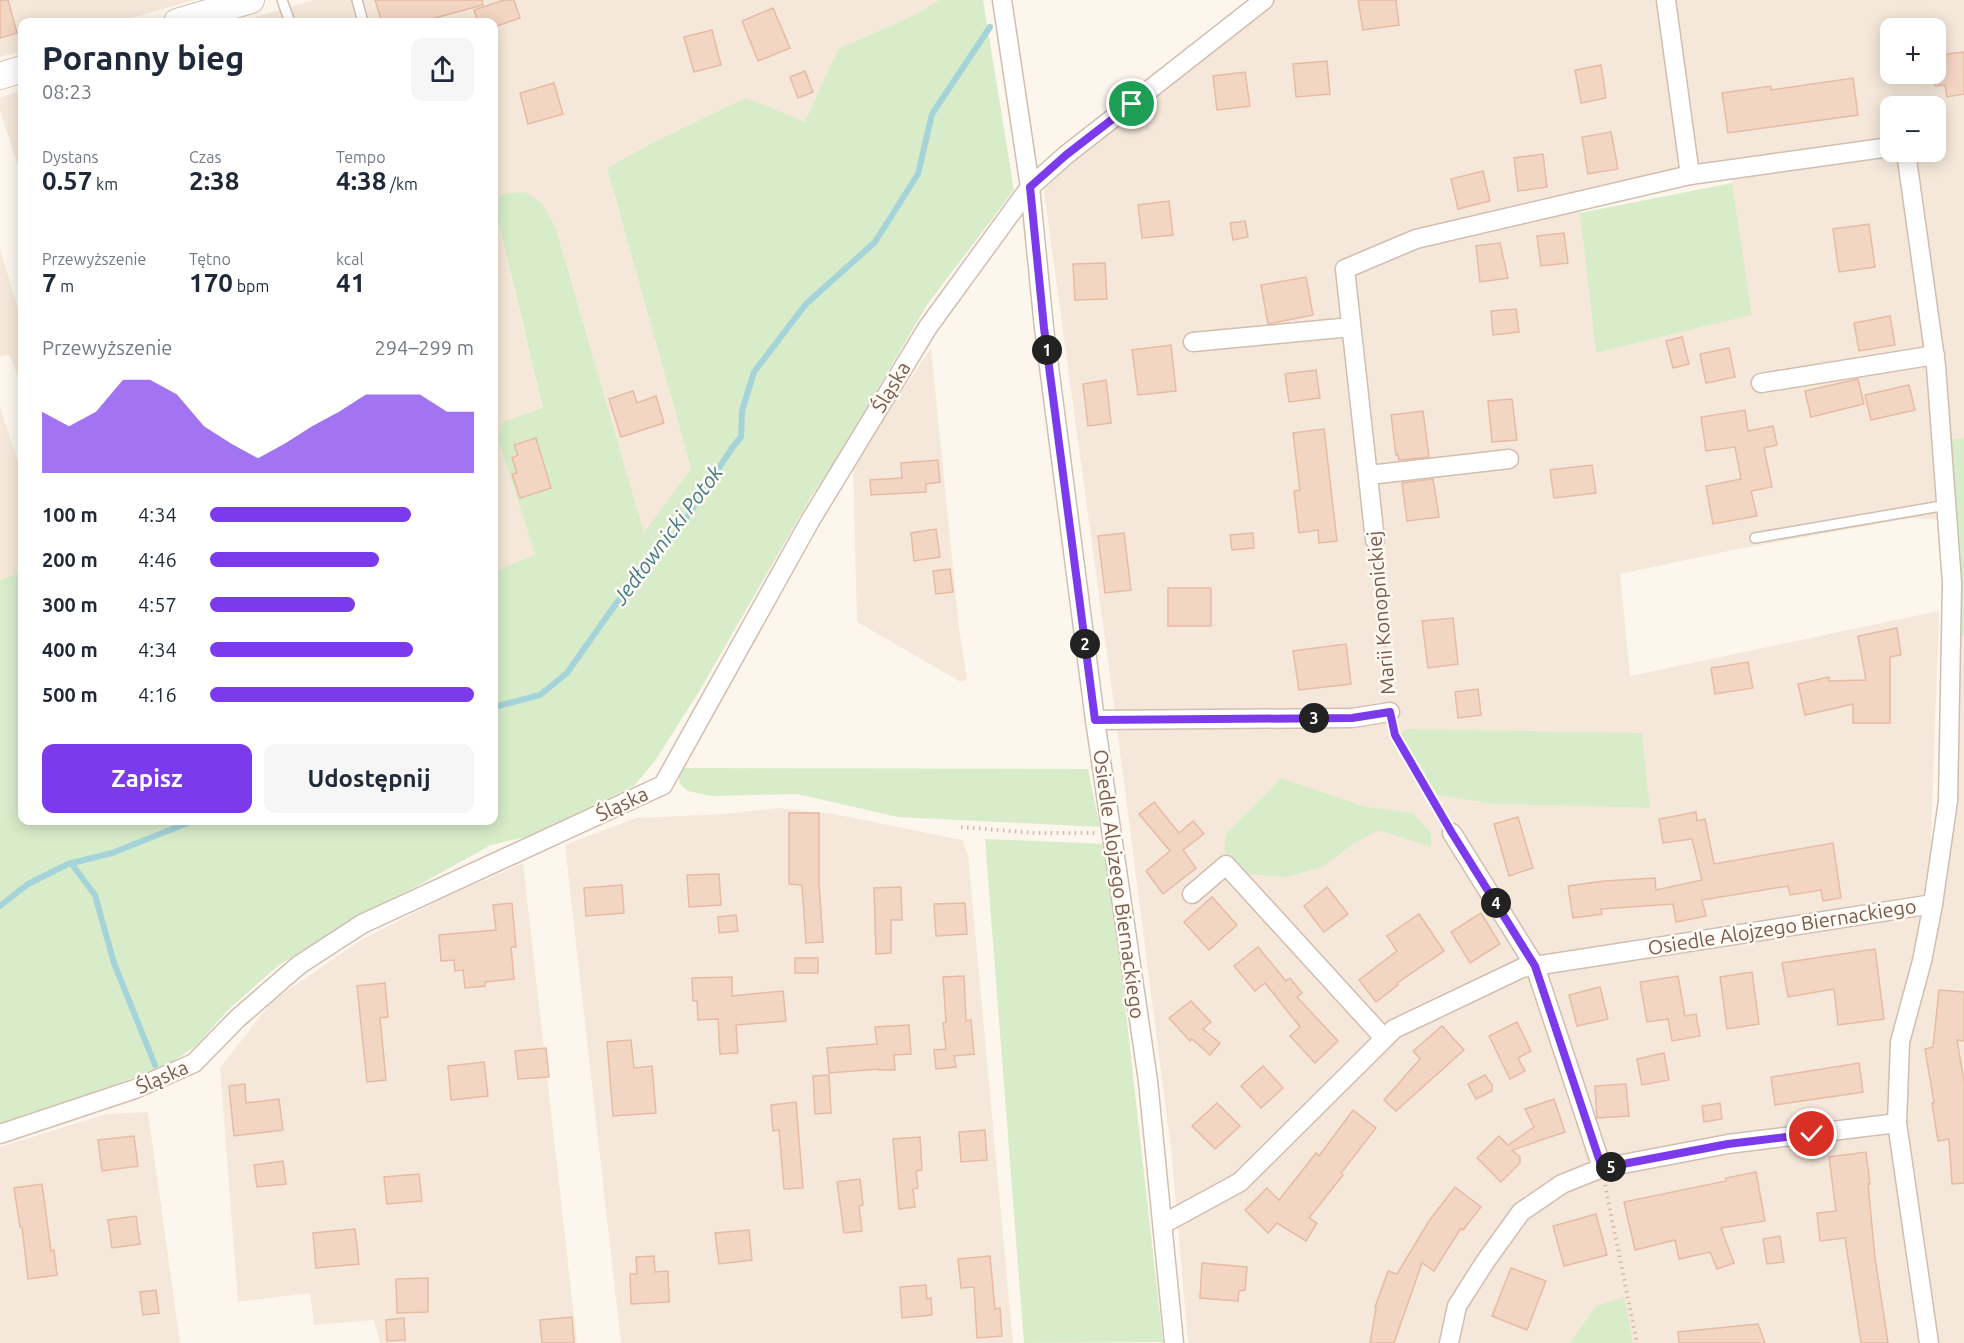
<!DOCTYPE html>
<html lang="pl">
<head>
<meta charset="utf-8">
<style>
	:root { --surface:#fff; --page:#f6f6f7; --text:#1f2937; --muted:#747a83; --accent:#7c3aed }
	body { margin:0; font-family:Ubuntu,sans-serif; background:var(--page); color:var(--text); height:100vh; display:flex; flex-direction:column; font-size:22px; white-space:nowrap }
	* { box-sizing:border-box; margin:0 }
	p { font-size:20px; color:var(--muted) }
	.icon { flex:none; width:33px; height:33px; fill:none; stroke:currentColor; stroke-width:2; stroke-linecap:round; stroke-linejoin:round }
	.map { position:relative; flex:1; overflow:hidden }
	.panel { position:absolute; left:18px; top:18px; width:480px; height:807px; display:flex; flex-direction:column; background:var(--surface); border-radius:12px; box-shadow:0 3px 15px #0003 }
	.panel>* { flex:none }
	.buttons { position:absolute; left:1880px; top:18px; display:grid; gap:12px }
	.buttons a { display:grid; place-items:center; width:66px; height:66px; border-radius:12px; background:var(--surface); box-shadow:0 3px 15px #0003; font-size:30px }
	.pin { position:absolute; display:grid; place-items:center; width:51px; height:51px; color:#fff; margin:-26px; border:3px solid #fff; border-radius:50%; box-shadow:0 2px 6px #0007 }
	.km { position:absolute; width:30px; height:30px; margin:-15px; border-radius:50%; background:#222; color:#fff; font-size:16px; line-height:30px; text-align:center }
	.round { display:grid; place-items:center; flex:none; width:63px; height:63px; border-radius:12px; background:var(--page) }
	.summary { display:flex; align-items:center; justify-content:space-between; height:102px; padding:0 24px }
	h1 { font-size:33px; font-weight:700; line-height:45px }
	.metrics { display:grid; grid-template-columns:repeat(3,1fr); gap:9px; height:102px; padding:6px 24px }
	.metrics div { display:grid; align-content:center }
	.metrics b { font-size:26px; font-weight:700 }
	.metrics small { font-size:16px; font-weight:400 }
	.metrics p { font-size:16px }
	.chart { height:168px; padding:12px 24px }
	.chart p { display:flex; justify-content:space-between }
	.chart svg { width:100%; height:108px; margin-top:6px; fill:var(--accent); opacity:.7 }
	.primary-button { display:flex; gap:12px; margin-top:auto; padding:12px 24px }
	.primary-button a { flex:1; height:69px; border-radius:12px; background:var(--accent); color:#fff; font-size:24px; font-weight:700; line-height:69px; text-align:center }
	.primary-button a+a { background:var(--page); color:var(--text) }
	ul { padding:0 24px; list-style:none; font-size:20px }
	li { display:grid; grid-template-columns:96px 72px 1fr; align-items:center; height:45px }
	li i { height:15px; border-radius:8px; background:var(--accent) }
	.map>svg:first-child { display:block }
	.residential { fill:#f5e8da; fill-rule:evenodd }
	.green { fill:#d8ecc9 }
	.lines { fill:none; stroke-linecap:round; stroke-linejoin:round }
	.stream { stroke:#a5d3da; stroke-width:6 }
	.building { fill:#f3d5c3; stroke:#e6bba3; stroke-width:1.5 }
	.service-casing { stroke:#d1beb0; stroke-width:12 }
	.minor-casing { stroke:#d1beb0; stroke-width:21 }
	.secondary-casing { stroke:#d6c0b0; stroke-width:28 }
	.path { stroke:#d9b8a5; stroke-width:4; stroke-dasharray:1.5 4.5; stroke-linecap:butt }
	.service { stroke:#fff; stroke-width:9 }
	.minor { stroke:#fff; stroke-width:18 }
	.secondary { stroke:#fff; stroke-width:26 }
	.route-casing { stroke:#fff; stroke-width:12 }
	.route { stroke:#7c3aed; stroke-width:8 }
	.labels { text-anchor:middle; stroke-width:5; stroke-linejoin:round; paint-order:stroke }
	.street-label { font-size:20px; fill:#7a5c4d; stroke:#fffaf3 }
	.water-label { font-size:21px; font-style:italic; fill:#437c86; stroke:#fffaf3 }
</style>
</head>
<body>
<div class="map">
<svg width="1964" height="1343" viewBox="0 0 1964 1343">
	<rect width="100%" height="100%" fill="#fdf6ec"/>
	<g class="residential">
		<polygon points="0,0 194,0 118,22 22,22 22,51 0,57"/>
		<polygon points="313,0 939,0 917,14 838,49 805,123 694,124 652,143 607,168 691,468 644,534 556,229 502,194 494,204 494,22 239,22"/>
		<path d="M1262 0H1964V438L1942 441 1956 521 1911 518 1738 549 1620 574 1630 676 1939 611 1930 867 1947 865 1958 637 1964 636V1343H1188L1172 1158 1116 720 1042 177ZM1890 28H1935V74H1890ZM1890 106H1935V152H1890ZM1730 170 1752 315 1596 353 1579 201ZM1382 540V611L1375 541ZM1408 729 1642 734 1650 808 1494 804 1436 795 1395 735Z"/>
		<polygon points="22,90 22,168 19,169 0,110 0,98"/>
		<polygon points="494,206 543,409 498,440 535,554 494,572"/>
		<polygon points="0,249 22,322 22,386 9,354 0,357"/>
		<polygon points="931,348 959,628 967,679 961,682 857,622 853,463"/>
		<polygon points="0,407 22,474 22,572 0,580"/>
		<polygon points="779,808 834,814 962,840 968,855 1013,1343 621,1343 565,845 636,818 725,814"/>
		<polygon points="523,863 577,1343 380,1343 374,1320 314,1325 310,1293 238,1302 220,1068 271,1002 361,940 439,900"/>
		<polygon points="148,1112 180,1343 0,1343 0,1147 106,1114"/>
	</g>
	<g class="green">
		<polygon points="939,0 983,0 1014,190 927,305 833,465 811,497 700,690 655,761 634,786 534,835 491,845 334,932 279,965 228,1010 196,1046 166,1066 0,1126 0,580 22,572 22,820 494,820 494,572 535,554 498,440 503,422 543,408 494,204 502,194 525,192 543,204 556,229 644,533 691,468 607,168 652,143 746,98 805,122 838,49 917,14"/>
		<polygon points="1732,183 1752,315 1596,353 1580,213"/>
		<polygon points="1964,438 1964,636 1958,637 1950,440"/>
		<polygon points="1408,729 1642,733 1650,808 1494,804 1436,795 1395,735"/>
		<polygon points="684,768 1088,769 1100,827 898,817 797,794 711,796 688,791 680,784 678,772"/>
		<polygon points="1281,778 1366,807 1413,813 1431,833 1431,847 1379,830 1357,841 1322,867 1286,877 1245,874 1224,851 1226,834"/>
		<polygon points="985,839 1107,844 1163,1342 1024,1343"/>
		<polygon points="1624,1297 1633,1343 1570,1343 1596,1306"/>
	</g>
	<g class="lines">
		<g class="stream">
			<polyline points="494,707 540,695 567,673 615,605 677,532 732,448 741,437 742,411 754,372 806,304 875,242 918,174 932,114 990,27"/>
			<polyline points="71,863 95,895 114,963 155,1065"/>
			<polyline points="0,906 28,884 68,864 112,853 195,820"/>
		</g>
	</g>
	<g class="building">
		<polygon points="0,0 8,0 17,33 0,38"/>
		<polygon points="375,0 482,0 483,5 420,22 382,22"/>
		<polygon points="504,0 514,0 520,18 494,27 494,22 478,22 474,10"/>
		<polygon points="1358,0 1396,0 1399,25 1363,30"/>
		<polygon points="773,8 790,48 758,61 742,21"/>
		<polygon points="712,30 721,65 694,72 684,37"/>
		<polygon points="1964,52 1964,94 1947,97 1945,85 1935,86 1935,68 1942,67 1941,55"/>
		<polygon points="1327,61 1330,94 1296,97 1293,64"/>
		<polygon points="1601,65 1606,98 1581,103 1575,70"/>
		<polygon points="805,71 813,92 798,98 790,77"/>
		<polygon points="1245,72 1250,106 1217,110 1213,76"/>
		<polygon points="1853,78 1858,115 1728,133 1722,93 1771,86 1771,90"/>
		<polygon points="554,83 563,114 528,124 520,93"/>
		<polygon points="1611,132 1618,169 1588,174 1582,137"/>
		<polygon points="1543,154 1547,187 1518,191 1514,158"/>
		<polygon points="1483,171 1490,201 1458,209 1451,179"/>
		<polygon points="1169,201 1173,235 1142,238 1138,205"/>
		<polygon points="1245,221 1248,237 1233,240 1230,223"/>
		<polygon points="1869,224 1875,267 1839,272 1833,229"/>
		<polygon points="1564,233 1568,263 1541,266 1537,236"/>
		<polygon points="1500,243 1508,278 1480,282 1476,246"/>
		<polygon points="1105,263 1107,299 1075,300 1073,264"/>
		<polygon points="1306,277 1313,315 1268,324 1261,285"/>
		<polygon points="1516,309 1519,332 1493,335 1491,311"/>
		<polygon points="1890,316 1895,345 1859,351 1854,323"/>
		<polygon points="1682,337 1689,364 1673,368 1666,341"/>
		<polygon points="1171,345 1176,391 1138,395 1132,350"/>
		<polygon points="1729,348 1735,377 1706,383 1700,354"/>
		<polygon points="1316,370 1320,398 1289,402 1285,374"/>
		<polygon points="1858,379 1864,404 1811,417 1805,391"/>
		<polygon points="1106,380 1111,423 1088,426 1083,384"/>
		<polygon points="1909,385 1915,410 1871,420 1865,395"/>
		<polygon points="633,391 637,403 656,396 664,423 621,437 609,399"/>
		<polygon points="1512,399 1517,440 1492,442 1488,401"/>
		<polygon points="1745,410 1748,431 1773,426 1777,445 1764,448 1772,487 1751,491 1757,516 1713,524 1706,486 1741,479 1735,447 1706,451 1701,417"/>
		<polygon points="1423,411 1429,457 1399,460 1398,455 1396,455 1391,415"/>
		<polygon points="1324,429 1337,541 1319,543 1318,530 1299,533 1294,491 1300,490 1293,433"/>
		<polygon points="536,438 551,488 520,498 512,474 517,473 512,458 518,455 514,445"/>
		<polygon points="938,460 940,482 926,484 926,492 871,495 870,480 902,478 901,463"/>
		<polygon points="1592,465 1596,493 1554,498 1550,470"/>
		<polygon points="1433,479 1439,517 1407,521 1402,483"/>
		<polygon points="936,529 940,557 914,561 911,533"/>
		<polygon points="1124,533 1131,590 1105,593 1098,536"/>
		<polygon points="1253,533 1254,548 1232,550 1230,535"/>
		<polygon points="950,569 953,592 936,594 933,571"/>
		<rect x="1168" y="588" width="43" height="38"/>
		<polygon points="1453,618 1458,664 1428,668 1422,621"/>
		<polygon points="1897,628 1901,655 1890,657 1890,723 1853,723 1853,704 1805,715 1798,684 1829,677 1829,681 1866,680 1858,636"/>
		<polygon points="1346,644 1351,684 1299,690 1293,651"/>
		<polygon points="1748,662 1753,688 1715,694 1711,668"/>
		<polygon points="1478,689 1481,715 1458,718 1455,692"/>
		<polygon points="1154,802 1179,833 1193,821 1204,834 1183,850 1196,868 1163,894 1146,871 1170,851 1139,814"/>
		<polygon points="1696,812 1697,821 1705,819 1714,864 1833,843 1841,898 1823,901 1821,890 1790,895 1788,886 1702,900 1706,916 1676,922 1673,904 1601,909 1602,914 1573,918 1568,886 1604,881 1655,878 1656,890 1702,880 1692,839 1663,843 1659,819"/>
		<polygon points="789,813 819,813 819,884 823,942 806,943 802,885 789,884"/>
		<polygon points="1518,817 1533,868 1509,876 1494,824"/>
		<polygon points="719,874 721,905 689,907 687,875"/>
		<polygon points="622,885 624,913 586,916 584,888"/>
		<polygon points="901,887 902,920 891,920 891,953 876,954 874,888"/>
		<polygon points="1327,887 1348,914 1324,932 1304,906"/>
		<polygon points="1212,897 1237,925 1209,950 1184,922"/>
		<polygon points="512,903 516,947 511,947 514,979 485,982 485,986 465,988 463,970 455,971 454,960 441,961 439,935 496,930 493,905"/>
		<polygon points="965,903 967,934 936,936 934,904"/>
		<polygon points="1481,913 1500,944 1470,963 1451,932"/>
		<polygon points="1419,914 1444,951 1397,983 1398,985 1376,1002 1359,980 1397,951 1387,936"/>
		<polygon points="736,915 738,931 719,933 718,917"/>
		<polygon points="1258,947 1286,981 1290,978 1302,993 1297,997 1338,1041 1315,1063 1290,1036 1300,1027 1265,983 1255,991 1234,966"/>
		<polygon points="1875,949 1884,1019 1838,1025 1834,989 1788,997 1782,963"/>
		<rect x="795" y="958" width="23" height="15"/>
		<polygon points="1752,972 1759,1024 1727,1029 1720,977"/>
		<polygon points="964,976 966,1021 971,1020 974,1054 954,1056 956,1067 936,1069 934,1050 946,1049 943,1023 946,1022 943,977"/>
		<polygon points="1678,976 1685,1016 1696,1014 1700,1036 1672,1041 1668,1019 1647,1022 1640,982"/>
		<polygon points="732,977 732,996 783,991 786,1021 736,1025 738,1053 720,1054 718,1019 698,1020 697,1001 693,1001 692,978"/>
		<polygon points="385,983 388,1017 380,1018 386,1080 367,1082 357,986"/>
		<polygon points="1600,987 1608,1019 1577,1026 1569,995"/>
		<polygon points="1939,990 1964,992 1964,1041 1957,1040 1964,1082 1964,1183 1952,1184 1949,1139 1938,1141 1932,1103 1934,1103 1925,1049 1933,1047"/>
		<polygon points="1191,1001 1211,1022 1203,1029 1220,1043 1210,1055 1192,1039 1190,1041 1169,1018"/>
		<polygon points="1517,1022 1531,1051 1518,1058 1525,1071 1510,1079 1489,1036"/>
		<polygon points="909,1025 911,1054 894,1055 895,1070 879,1070 879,1069 829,1073 827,1048 877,1044 875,1027"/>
		<polygon points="1442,1026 1464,1050 1396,1111 1384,1100 1420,1059 1413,1051"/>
		<polygon points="631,1040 634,1068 652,1066 656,1113 613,1116 607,1042"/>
		<polygon points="546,1048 549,1077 518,1079 515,1051"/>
		<polygon points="1664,1053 1669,1080 1642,1085 1637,1059"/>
		<polygon points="484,1062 488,1096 451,1100 448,1066"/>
		<polygon points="1859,1063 1863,1092 1775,1105 1771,1077"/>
		<polygon points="1263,1066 1283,1088 1261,1108 1241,1086"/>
		<polygon points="829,1075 831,1113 815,1114 813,1076"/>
		<polygon points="1485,1075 1492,1085 1492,1091 1476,1099 1468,1084"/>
		<polygon points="245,1084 246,1103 279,1099 283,1130 234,1136 229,1086"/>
		<polygon points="1626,1084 1629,1116 1597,1118 1595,1086"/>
		<polygon points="1554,1099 1565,1132 1512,1150 1520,1157 1520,1163 1501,1182 1477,1158 1499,1136 1508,1145 1534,1127 1525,1109"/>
		<polygon points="796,1102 803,1188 784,1189 779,1130 773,1131 771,1105"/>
		<polygon points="1217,1103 1240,1126 1215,1149 1192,1126"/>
		<polygon points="1720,1103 1722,1119 1704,1122 1702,1106"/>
		<polygon points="1353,1110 1376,1128 1341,1173 1343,1175 1309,1218 1317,1223 1306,1241 1277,1223 1268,1233 1245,1210 1267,1188 1279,1200 1316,1153 1319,1156"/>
		<polygon points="985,1130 987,1160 961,1162 959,1132"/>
		<polygon points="134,1136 138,1166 102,1171 98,1140"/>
		<polygon points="920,1137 922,1170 916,1171 918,1188 913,1189 915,1207 899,1209 893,1139"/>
		<polygon points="1866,1152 1870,1184 1868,1184 1875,1258 1888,1343 1861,1343 1845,1238 1820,1241 1817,1213 1836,1211 1829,1157"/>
		<polygon points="283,1161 286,1184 257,1187 254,1165"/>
		<polygon points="1756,1172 1765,1221 1721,1228 1734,1263 1717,1269 1710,1252 1679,1259 1675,1240 1635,1250 1624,1202 1726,1181 1726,1178"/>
		<polygon points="419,1174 422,1201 387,1204 384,1177"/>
		<polygon points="860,1179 863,1205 859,1206 862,1231 844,1233 837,1182"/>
		<polygon points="42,1184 51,1251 54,1250 57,1275 28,1279 22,1227 20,1227 14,1188"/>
		<polygon points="1455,1187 1481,1207 1463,1230 1461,1228 1434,1271 1422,1263 1394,1343 1370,1343 1376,1308 1375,1307 1388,1271 1397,1274 1429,1221"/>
		<polygon points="1596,1214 1607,1255 1564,1266 1553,1226"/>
		<polygon points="136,1216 140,1244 112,1248 108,1220"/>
		<polygon points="355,1229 359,1264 316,1268 313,1233"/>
		<polygon points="749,1230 752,1260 719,1264 715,1233"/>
		<polygon points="1780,1236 1784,1262 1767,1264 1763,1239"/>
		<polygon points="654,1256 655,1272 668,1271 669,1302 631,1304 630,1274 637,1274 636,1257"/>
		<polygon points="990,1256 995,1309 1000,1308 1002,1336 977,1338 974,1287 961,1288 958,1259"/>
		<polygon points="1202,1263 1247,1267 1245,1290 1239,1291 1238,1301 1200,1298"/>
		<polygon points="1511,1268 1546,1281 1527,1330 1492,1316"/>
		<polygon points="428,1278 428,1312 397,1313 396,1279"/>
		<polygon points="926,1285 927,1299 931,1298 932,1315 902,1318 900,1287"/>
		<polygon points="156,1290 159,1313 143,1315 140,1292"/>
		<polygon points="572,1317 574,1343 542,1343 540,1320"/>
		<polygon points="404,1318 405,1340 387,1341 386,1320"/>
		<polygon points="1758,1324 1765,1343 1679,1343 1678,1332"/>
	</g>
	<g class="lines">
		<defs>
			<g id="service">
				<polyline points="282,0 290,22"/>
				<polyline points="357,0 363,22"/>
				<polyline points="1755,538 1947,505"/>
			</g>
			<g id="minor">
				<polyline points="1002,0 1030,187 1044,328 1095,720 1148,1081 1174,1343"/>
				<polyline points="1906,152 1936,366 1952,583 1948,801 1933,904"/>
				<polyline points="1690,175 1890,147"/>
				<polyline points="1193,342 1351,327"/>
				<polyline points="1761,383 1935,355"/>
				<polyline points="1369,475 1509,459"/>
				<polyline points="1375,540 1345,269 1416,239 1690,175 1666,0"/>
				<polyline points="1095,720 1352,718 1390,712"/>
				<polyline points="1452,833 1535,966 1602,1168"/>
				<polyline points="1192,894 1226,865 1384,1038"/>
				<polyline points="0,1134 135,1089 194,1063 238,1018 299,965 362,924 663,785 810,521 928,327 1030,187 1066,155 1264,0"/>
				<polyline points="1163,1224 1240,1182 1394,1029 1522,968 1933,904 1922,961 1900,1042 1897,1123 1929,1343"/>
				<polyline points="1449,1343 1457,1306 1485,1262 1521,1212 1562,1184 1602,1168 1728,1144 1897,1123"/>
			</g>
			<g id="secondary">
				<polyline points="177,22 251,0"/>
				<polyline points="0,76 22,69"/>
			</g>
		</defs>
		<use href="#service" class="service-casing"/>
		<use href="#minor" class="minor-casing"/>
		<use href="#secondary" class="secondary-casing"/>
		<g class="path">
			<polyline points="1377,556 1389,695"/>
			<polyline points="1394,729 1395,735 1444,819"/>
			<polyline points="961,827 1035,833 1095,833"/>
			<polyline points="1605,1185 1637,1343"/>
		</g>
		<use href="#service" class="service"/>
		<use href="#minor" class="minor"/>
		<use href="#secondary" class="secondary"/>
	</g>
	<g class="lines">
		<defs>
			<polyline id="route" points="1132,104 1066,155 1030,187 1044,328 1095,720 1352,718 1390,712 1395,735 1452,833 1535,966 1602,1168 1728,1144 1812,1134"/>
		</defs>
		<use href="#route" class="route-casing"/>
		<use href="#route" class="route"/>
	</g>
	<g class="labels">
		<g class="street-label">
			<text transform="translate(891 387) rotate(-59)" y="7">Śląska</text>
			<text transform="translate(1381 613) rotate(-95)" y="7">Marii Konopnickiej</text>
			<text transform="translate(622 804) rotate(-25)" y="7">Śląska</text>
			<text transform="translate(1119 884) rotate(82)" y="7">Osiedle Alojzego Biernackiego</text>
			<text transform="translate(1782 927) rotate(-9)" y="7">Osiedle Alojzego Biernackiego</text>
			<text transform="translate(162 1077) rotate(-24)" y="7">Śląska</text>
		</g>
		<g class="water-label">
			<text transform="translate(668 535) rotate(-53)" y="7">Jedłownicki Potok</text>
		</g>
	</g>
</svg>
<div class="buttons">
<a>+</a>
<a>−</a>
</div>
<div class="pin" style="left:1132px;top:104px;background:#1e9e55"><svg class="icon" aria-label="arrive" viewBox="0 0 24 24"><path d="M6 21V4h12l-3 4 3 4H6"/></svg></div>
<div class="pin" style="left:1812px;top:1134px;background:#d93025"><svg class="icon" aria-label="check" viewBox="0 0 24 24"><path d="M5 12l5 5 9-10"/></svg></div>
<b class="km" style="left:1047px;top:350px">1</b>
<b class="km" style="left:1085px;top:644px">2</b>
<b class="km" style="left:1314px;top:718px">3</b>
<b class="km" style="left:1496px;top:903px">4</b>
<b class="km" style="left:1611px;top:1167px">5</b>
<section class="panel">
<div class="summary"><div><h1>Poranny bieg</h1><p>08:23</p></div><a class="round"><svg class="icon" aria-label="share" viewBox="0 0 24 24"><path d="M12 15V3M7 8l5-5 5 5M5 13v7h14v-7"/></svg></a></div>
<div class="metrics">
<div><p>Dystans</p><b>0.57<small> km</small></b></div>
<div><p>Czas</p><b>2:38</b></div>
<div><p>Tempo</p><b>4:38<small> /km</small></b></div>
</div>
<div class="metrics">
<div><p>Przewyższenie</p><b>7<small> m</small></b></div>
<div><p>Tętno</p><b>170<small> bpm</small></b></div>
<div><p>kcal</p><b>41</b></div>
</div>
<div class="chart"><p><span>Przewyższenie</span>294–299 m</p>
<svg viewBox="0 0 160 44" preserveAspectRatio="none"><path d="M0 44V19L10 25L20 19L30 6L40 6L50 12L60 25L70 32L80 38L90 32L100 25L110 19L120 12L130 12L140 12L150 19L160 19V44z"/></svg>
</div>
<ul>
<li><b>100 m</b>4:34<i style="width:76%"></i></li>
<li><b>200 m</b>4:46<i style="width:64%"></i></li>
<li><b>300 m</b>4:57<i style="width:55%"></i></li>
<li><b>400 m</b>4:34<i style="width:77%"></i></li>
<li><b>500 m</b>4:16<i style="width:100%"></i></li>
</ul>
<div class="primary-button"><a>Zapisz</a><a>Udostępnij</a></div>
</section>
</div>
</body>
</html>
